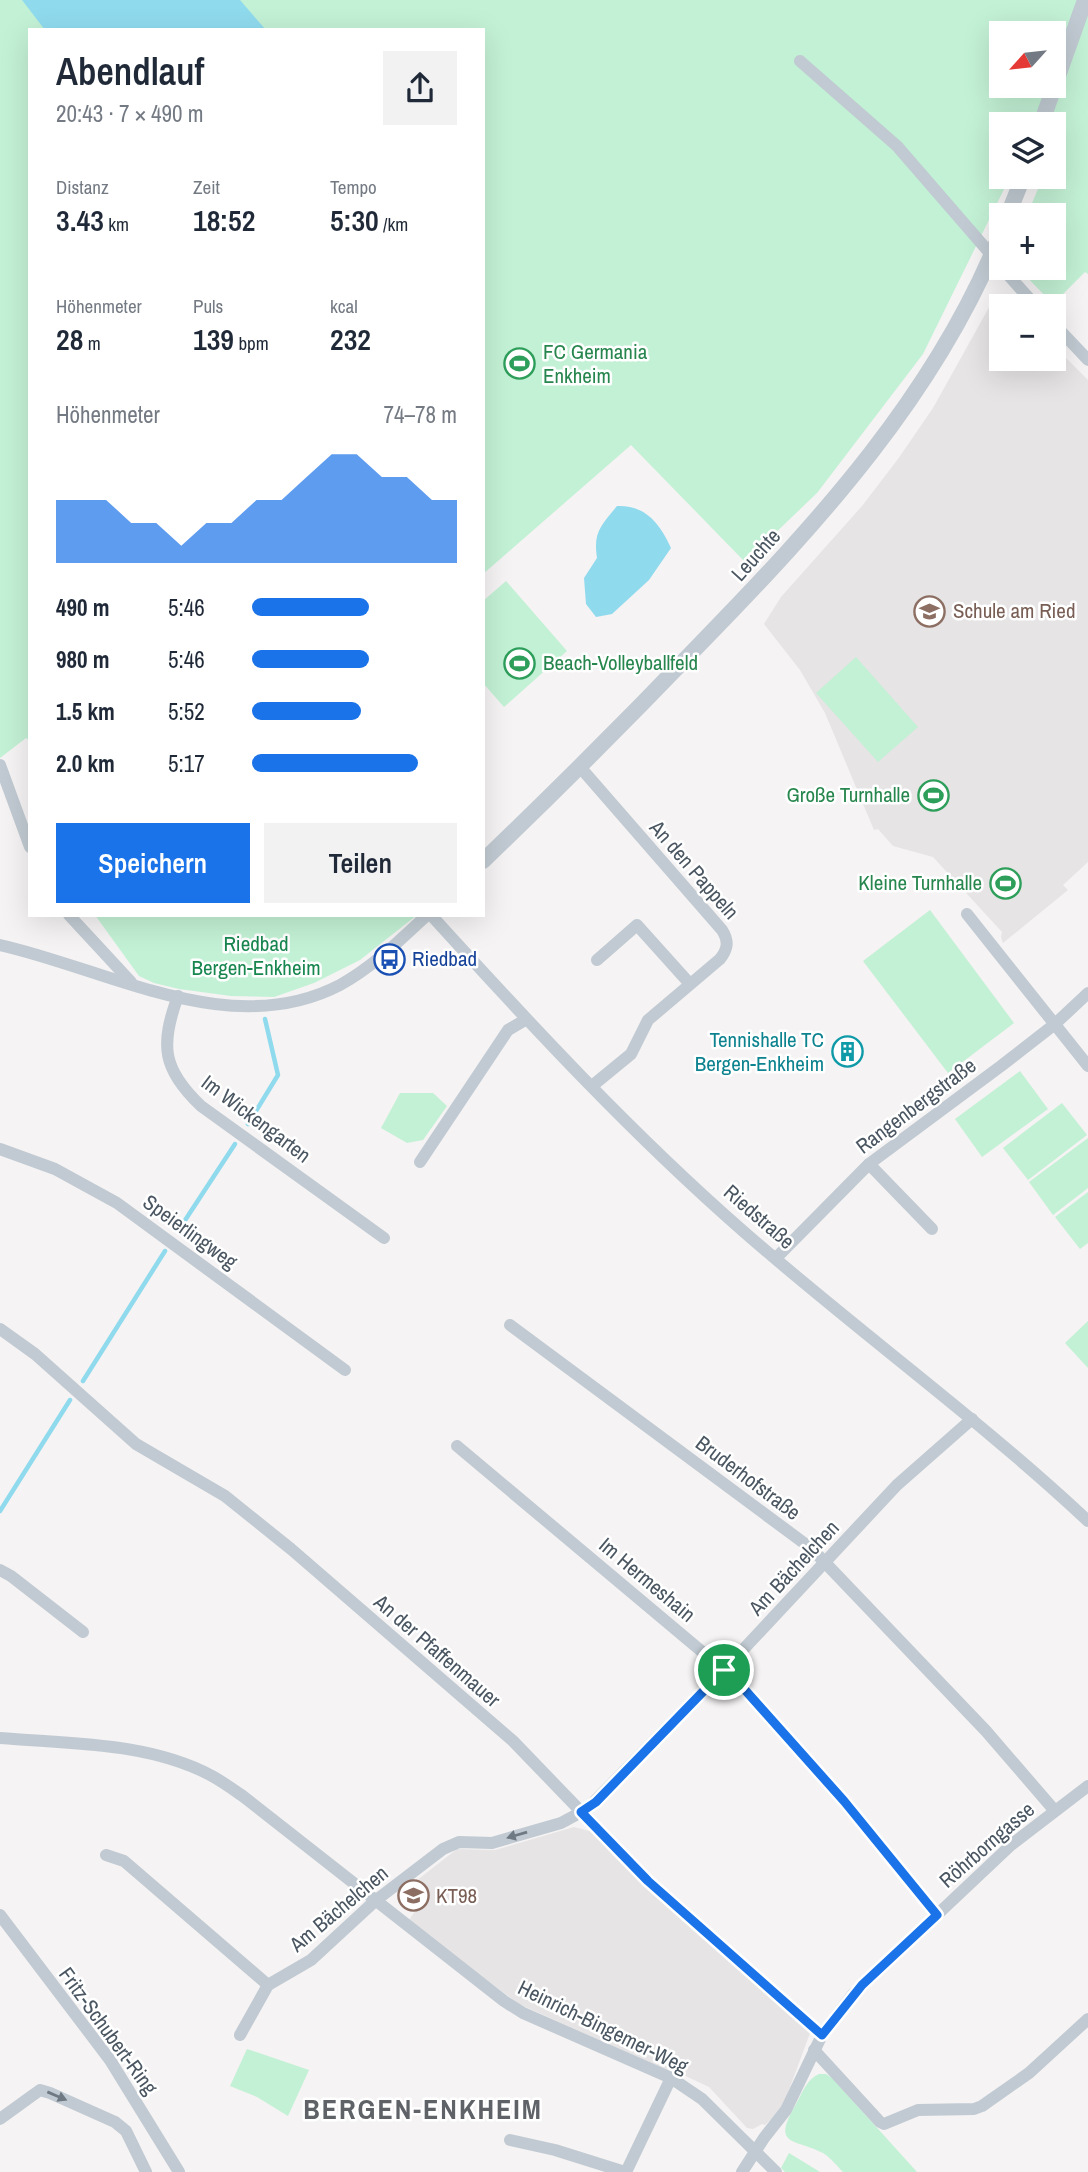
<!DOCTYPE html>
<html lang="de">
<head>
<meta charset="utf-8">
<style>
	:root { --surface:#fff; --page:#f2f2f3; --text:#1f2937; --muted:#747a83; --accent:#1a73e8 }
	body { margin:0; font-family:"Archivo Narrow",sans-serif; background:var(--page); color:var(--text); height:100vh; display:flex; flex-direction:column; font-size:26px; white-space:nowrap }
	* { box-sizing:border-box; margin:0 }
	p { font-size:23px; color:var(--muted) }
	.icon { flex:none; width:38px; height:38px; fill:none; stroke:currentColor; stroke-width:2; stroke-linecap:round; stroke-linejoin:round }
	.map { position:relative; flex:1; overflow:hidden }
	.side { position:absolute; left:28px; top:28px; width:457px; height:889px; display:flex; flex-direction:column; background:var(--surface); border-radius:0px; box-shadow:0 7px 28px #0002 }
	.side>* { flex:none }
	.needle { width:46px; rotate:243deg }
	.tools { position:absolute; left:989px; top:21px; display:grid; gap:14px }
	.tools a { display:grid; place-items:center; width:77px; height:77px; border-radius:0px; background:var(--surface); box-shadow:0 7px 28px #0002; font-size:35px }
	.pin { position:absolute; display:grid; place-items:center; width:60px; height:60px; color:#fff; margin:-30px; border:4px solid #fff; border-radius:50%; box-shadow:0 2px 7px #0007 }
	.round { display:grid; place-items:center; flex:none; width:74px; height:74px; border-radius:0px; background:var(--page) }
	.head { display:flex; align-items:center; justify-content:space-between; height:119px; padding:0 28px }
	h1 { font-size:38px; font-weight:600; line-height:52px }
	.metrics { display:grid; grid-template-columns:repeat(3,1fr); gap:10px; height:119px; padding:7px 28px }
	.metrics div { display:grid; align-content:center }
	.metrics b { font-size:30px; font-weight:600 }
	.metrics small { font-size:19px; font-weight:400 }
	.metrics p { font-size:19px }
	.chart { height:196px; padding:14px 28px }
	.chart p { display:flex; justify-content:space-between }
	.chart svg { width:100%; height:126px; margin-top:7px; fill:var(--accent); opacity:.7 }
	.action { display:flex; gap:14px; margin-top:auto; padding:14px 28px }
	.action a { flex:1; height:80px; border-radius:0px; background:var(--accent); color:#fff; font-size:28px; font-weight:600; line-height:80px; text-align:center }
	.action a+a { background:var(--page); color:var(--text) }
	ul { padding:0 28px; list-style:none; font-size:23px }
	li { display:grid; grid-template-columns:112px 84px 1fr; align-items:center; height:52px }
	li i { height:18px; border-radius:9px; background:var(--accent) }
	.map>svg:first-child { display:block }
	.education { fill:#e6e4e5 }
	.green { fill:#c3f1d5; fill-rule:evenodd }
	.water { fill:#90daee }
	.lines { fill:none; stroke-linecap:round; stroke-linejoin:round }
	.stream { stroke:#90daee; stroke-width:4.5 }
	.minor { stroke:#c1cad2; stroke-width:12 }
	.tertiary { stroke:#c1cad2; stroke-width:16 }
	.oneway { fill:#6e7983 }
	.route-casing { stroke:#fff; stroke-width:14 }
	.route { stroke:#1a73e8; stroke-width:9 }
	.labels { text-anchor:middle; stroke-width:5; stroke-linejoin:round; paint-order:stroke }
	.leisure-label { font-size:21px; fill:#27864d; stroke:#fff; text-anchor:start }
	.street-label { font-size:21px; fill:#4a5661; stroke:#fff }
	.education-label { font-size:21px; fill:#785e54; stroke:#fff; text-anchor:start }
	.park-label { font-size:21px; fill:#17864f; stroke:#fff }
	.transit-label { font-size:21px; fill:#164399; stroke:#fff; text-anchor:start }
	.culture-label { font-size:21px; fill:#0d838f; stroke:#fff; text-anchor:end }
	.district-label { font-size:28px; font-weight:bold; letter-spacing:2px; fill:#5f6368; stroke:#fff }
</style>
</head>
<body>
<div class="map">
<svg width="1088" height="2172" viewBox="0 0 1088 2172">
	<rect width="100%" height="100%" fill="#f5f3f3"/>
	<g class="education">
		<polygon points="999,296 1014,306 1001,306 1001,359 1054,359 1054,346 1088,380 1088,862 1063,885 1068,890 1003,943 1001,937 1002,932 933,857 893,846 878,829 874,830 825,713 800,670 764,624 781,597 862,506 898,459 933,408 992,302"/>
		<polygon points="574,1827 593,1832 645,1886 810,2033 782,2109 765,2125 762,2124 753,2129 747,2128 709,2087 675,2071 672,2073 519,2004 408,1921 422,1902 416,1881 457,1849 495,1850"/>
	</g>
	<g class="green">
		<path d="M0 0H1088V274L1085 272 1053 304 1018 268H1054V215H1027L1043 177H1054V124H1001V177H1010L923 354 817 493 745 562 631 445 483 574V30H30V741L26 738 0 758ZM1001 33H1054V86H1001Z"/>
		<polygon points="506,581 567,651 504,707 483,683 483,601"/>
		<polygon points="856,657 918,727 878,762 816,693"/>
		<polygon points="930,910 1014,1023 948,1073 863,961"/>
		<polygon points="95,915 417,915 360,960 314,983 274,997 231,996 179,989 154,983 139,976"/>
		<polygon points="1020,1071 1048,1109 982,1157 955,1119"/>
		<polygon points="400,1093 433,1093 447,1106 423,1140 407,1143 381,1128"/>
		<polygon points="1062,1103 1087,1135 1028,1180 1003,1148"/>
		<polygon points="1088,1138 1088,1188 1053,1215 1029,1182"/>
		<polygon points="1088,1192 1088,1243 1080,1249 1055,1217"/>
		<polygon points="1088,1321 1088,1368 1065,1343"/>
		<polygon points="247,2049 309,2070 288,2116 257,2097 230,2086"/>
		<path d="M819 2074H826L832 2078 917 2172H843C838 2167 830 2157 823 2153 794 2138 771 2147 796 2104 802 2093 807 2079 819 2074Z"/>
		<polygon points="789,2153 820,2172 785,2172 781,2168"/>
	</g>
	<g class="water">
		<polygon points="22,0 240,0 266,30 45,30"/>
		<path d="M617 506C646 505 660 524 671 548L649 580 612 614 596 617 586 604 584 578 597 558C593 532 601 526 617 506Z"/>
	</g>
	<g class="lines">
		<g class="stream">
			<polyline points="248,1124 278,1075 265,1019"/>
			<polyline points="178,1231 235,1144"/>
			<polyline points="83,1381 165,1251"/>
			<polyline points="0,1511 70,1400"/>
		</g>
		<g class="minor">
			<polyline points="800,61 897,146 1001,266"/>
			<polyline points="1002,268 1036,306"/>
			<polyline points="1054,324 1088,360"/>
			<polyline points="0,765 30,847"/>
			<path d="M580 767 722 930C729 941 728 949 720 959L648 1020 631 1054 592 1086"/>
			<polyline points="967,914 1088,1066"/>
			<polyline points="69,915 131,982"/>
			<path d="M431 915C531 1025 632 1134 743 1231 856 1330 978 1418 1088 1521"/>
			<path d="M0 945C108 969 231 1042 340 985 373 967 400 940 427 915"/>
			<polyline points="597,960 637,925 690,984"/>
			<path d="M178 996C160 1045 162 1069 201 1106L384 1238"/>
			<polyline points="0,1149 55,1169 117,1203 345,1370"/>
			<polyline points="420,1162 508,1030 525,1020"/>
			<polyline points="869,1164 932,1229"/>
			<polyline points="776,1258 869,1164 1001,1066 1055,1024 1088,993"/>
			<polyline points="510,1325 812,1549 986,1731 1055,1811"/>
			<polyline points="0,1329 35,1354 136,1444 225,1496 291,1549 513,1741 648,1881 822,2035"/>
			<polyline points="457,1446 737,1681 843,1801 937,1915"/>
			<polyline points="0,1570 11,1576 83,1632"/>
			<path d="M0 1738C70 1744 149 1742 212 1776 223 1782 234 1790 244 1797L504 2001 523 2013 671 2078 702 2099 776 2172"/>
			<polyline points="106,1855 124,1861 268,1985"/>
			<polyline points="0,1915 110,2060 179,2172"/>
			<polyline points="240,2035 268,1985 311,1960 375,1901 443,1849 459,1842 492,1843 561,1823 587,1809 724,1670 897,1485 972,1419"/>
			<polyline points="814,2050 880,2122 884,2124 918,2110 974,2109 982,2106 1029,2073 1088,2019"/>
			<polyline points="0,2119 40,2090 50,2093 115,2122 126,2131 146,2172"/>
			<polyline points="510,2140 555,2150 625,2172"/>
			<polyline points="626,2172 671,2078"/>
			<polyline points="742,2172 764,2138 786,2110 822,2035 854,1993 1011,1845 1088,1786"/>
		</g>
		<g class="tertiary">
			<polyline points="1041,124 1085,0"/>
			<polyline points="1008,215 1023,177"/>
			<path d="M483 861C557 790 629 718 700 644 818 523 938 392 1001 232"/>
		</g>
	</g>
	<defs><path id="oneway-solid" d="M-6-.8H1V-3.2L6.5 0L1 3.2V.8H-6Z" transform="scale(1.75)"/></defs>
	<g class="oneway">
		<use href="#oneway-solid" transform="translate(517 1835) rotate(164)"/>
		<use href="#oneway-solid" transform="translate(57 2096) rotate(23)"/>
	</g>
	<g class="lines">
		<defs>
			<polygon id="route" points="724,1670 737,1681 844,1801 937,1915 862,1985 822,2035 648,1881 581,1812 596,1802"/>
		</defs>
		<use href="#route" class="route-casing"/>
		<use href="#route" class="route"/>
	</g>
	<defs>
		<symbol id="stadium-ring" viewBox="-11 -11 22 22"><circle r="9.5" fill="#fff" stroke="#2e9e5b" stroke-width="1.5"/><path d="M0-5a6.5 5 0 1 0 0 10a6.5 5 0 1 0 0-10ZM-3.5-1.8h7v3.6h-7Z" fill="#2e9e5b"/></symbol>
		<symbol id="school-ring" viewBox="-11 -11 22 22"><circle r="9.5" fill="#fff" stroke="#8d6e63" stroke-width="1.5"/><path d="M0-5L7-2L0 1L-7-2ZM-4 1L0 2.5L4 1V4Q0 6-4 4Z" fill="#8d6e63"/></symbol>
		<symbol id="bus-ring" viewBox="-11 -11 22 22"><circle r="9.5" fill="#fff" stroke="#1a4fb4" stroke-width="1.5"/><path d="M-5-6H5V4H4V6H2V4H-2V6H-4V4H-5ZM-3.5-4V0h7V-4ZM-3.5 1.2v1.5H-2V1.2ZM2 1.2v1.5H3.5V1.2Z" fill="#1a4fb4"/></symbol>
		<symbol id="building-ring" viewBox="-11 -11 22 22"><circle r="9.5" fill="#fff" stroke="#0f9aa8" stroke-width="1.5"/><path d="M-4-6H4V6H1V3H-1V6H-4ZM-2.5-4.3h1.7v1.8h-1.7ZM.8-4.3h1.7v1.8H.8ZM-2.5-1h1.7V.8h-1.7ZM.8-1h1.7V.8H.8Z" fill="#0f9aa8"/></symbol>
	</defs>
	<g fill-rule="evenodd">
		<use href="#stadium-ring" x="502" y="346" width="35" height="35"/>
		<use href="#school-ring" x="912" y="594" width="35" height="35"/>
		<use href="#stadium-ring" x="502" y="646" width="35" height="35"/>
		<use href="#stadium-ring" x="916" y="778" width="35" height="35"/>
		<use href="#stadium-ring" x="988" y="866" width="35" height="35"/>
		<use href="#bus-ring" x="372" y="942" width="35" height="35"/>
		<use href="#building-ring" x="830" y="1034" width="35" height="35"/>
		<use href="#school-ring" x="396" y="1878" width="35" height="35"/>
	</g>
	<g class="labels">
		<g class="leisure-label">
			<text x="543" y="359">FC Germania<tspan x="543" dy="24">Enkheim</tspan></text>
			<text x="543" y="670">Beach-Volleyballfeld</text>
			<text x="910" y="802" text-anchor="end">Große Turnhalle</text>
			<text x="982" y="890" text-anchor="end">Kleine Turnhalle</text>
		</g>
		<g class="street-label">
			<text transform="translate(756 555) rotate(-48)" y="7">Leuchte</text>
			<text transform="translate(694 870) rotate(49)" y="7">An den Pappeln</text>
			<text transform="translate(916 1106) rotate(-37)" y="7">Rangenbergstraße</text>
			<text transform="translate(256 1119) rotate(37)" y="7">Im Wickengarten</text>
			<text transform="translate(759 1217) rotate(41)" y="7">Riedstraße</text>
			<text transform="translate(190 1232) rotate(36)" y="7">Speierlingweg</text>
			<text transform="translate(748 1478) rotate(37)" y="7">Bruderhofstraße</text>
			<text transform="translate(794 1568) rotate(-47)" y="7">Am Bächelchen</text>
			<text transform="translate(647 1580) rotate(40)" y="7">Im Hermeshain</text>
			<text transform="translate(437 1651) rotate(41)" y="7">An der Pfaffenmauer</text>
			<text transform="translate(987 1845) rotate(-41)" y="7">Röhrborngasse</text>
			<text transform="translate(339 1909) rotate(-40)" y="7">Am Bächelchen</text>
			<text transform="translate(603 2027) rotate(26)" y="7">Heinrich-Bingemer-Weg</text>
			<text transform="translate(108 2031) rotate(54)" y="7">Fritz-Schubert-Ring</text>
		</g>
		<g class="education-label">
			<text x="953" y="618">Schule am Ried</text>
			<text x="436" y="1903">KT98</text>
		</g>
		<g class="park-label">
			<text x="256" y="951">Riedbad<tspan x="256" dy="24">Bergen-Enkheim</tspan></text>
		</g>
		<g class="transit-label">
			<text x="412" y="966">Riedbad</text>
		</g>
		<g class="culture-label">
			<text x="824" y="1047">Tennishalle TC<tspan x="824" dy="24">Bergen-Enkheim</tspan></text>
		</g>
		<g class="district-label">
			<text x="423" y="2119">BERGEN-ENKHEIM</text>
		</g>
	</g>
</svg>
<div class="tools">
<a><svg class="needle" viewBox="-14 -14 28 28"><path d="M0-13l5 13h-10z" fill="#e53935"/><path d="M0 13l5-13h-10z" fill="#747a83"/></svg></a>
<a><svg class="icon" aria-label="layers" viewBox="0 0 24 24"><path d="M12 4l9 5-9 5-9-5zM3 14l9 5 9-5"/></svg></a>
<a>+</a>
<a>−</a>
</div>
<div class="pin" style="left:724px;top:1670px;background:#1e9e55"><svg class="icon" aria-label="arrive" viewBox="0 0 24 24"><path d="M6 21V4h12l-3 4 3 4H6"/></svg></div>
<section class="side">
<div class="head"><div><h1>Abendlauf</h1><p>20:43 · 7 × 490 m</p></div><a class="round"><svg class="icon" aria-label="share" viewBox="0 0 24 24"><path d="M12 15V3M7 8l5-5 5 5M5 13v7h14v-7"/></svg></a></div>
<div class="metrics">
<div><p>Distanz</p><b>3.43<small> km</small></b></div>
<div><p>Zeit</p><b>18:52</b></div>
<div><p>Tempo</p><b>5:30<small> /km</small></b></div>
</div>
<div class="metrics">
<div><p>Höhenmeter</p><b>28<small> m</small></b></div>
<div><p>Puls</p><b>139<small> bpm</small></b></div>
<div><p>kcal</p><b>232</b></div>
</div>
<div class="chart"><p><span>Höhenmeter</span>74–78 m</p>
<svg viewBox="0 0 160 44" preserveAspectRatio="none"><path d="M0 44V22L10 22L20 22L30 30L40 30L50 38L60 30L70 30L80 22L90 22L100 14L110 6L120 6L130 14L140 14L150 22L160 22V44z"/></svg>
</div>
<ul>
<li><b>490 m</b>5:46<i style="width:57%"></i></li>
<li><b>980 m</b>5:46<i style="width:57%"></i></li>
<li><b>1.5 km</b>5:52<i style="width:53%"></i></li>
<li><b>2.0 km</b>5:17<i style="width:81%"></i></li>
</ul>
<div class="action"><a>Speichern</a><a>Teilen</a></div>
</section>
</div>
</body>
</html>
